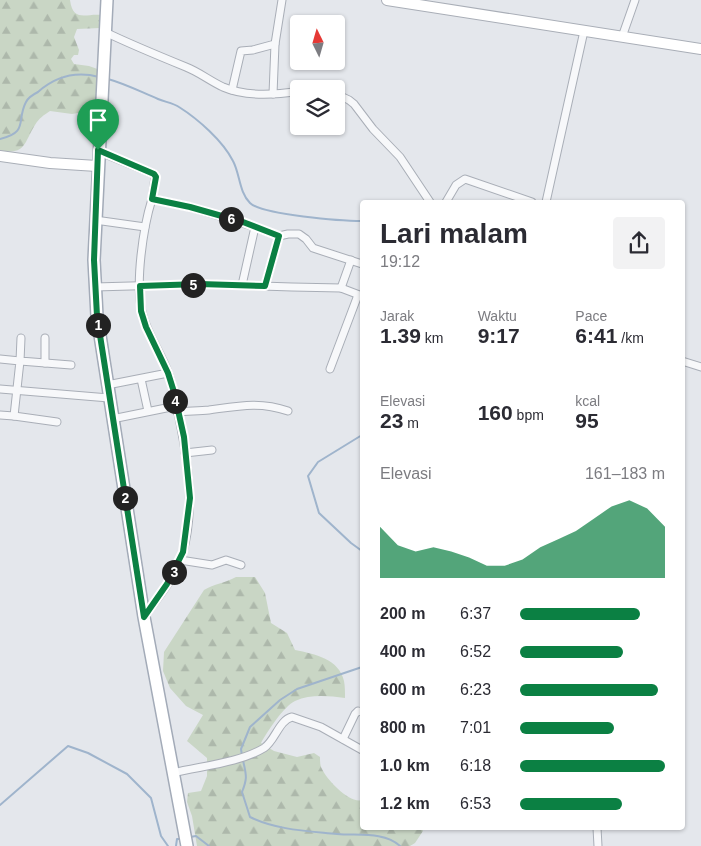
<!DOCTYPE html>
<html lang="id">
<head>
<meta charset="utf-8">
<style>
	:root { --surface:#fff; --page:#f2f2f3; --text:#2b2b33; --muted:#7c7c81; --accent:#0b8043 }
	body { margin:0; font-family:Helvetica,sans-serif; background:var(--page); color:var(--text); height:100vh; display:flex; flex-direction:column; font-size:19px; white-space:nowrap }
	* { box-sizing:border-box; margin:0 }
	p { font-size:16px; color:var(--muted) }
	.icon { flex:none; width:28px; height:28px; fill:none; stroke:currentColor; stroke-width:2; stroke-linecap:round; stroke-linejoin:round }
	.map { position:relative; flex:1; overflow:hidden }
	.drawer { position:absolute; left:360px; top:200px; width:325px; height:630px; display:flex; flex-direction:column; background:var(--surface); border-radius:5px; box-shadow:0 1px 4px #0004 }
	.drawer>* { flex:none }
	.needle { width:32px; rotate:355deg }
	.controls { position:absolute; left:290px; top:15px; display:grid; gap:10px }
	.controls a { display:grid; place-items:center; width:55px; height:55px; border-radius:5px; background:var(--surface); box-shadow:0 1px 4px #0004; font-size:25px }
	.pin { position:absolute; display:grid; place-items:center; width:42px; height:42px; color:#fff; margin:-51px -21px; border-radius:50% 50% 50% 0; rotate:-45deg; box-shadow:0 0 5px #0007 }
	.pin .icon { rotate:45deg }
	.km { position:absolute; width:25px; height:25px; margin:-12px; border-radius:50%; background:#222; color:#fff; font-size:14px; line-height:25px; text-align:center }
	.round { display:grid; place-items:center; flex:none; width:52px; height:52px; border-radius:5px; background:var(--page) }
	.head { display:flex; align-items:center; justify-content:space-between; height:85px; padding:0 20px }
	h1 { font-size:28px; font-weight:600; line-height:38px }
	.stats { display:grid; grid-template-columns:repeat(3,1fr); gap:8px; height:85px; padding:5px 20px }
	.stats div { display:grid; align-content:center }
	.stats b { font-size:21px; font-weight:600 }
	.stats small { font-size:14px; font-weight:400 }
	.stats p { font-size:14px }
	.chart { height:140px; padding:10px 20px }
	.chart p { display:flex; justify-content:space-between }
	.chart svg { width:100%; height:90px; margin-top:5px; fill:var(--accent); opacity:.7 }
	ul { padding:0 20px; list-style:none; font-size:16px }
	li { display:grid; grid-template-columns:80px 60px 1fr; align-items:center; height:38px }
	li i { height:12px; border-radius:6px; background:var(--accent) }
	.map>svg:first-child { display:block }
	.forest { fill:url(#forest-firs) }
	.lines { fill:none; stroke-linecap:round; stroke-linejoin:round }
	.stream { stroke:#9fb4cc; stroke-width:2 }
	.street-casing { stroke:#a9aeb7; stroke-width:9 }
	.secondary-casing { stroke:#a9aeb7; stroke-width:12 }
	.primary-casing { stroke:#a3abb8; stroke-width:14 }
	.street { stroke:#f7f8fa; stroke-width:7 }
	.secondary { stroke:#fff; stroke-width:10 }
	.primary { stroke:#fff; stroke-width:11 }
	.route-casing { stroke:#fff; stroke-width:10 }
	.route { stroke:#0b8043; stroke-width:6 }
</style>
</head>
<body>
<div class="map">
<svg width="701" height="846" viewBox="0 0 701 846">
	<defs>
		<pattern id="forest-firs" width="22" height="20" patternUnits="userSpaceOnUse" patternTransform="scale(1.25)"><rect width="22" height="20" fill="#c9d6c5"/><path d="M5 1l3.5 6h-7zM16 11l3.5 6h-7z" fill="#adb8ab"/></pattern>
	</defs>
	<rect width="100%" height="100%" fill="#e4e7ec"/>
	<g class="forest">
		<path d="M0 0H70C73 23 87 13 101 15L100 28 77 29 74 37 79 50 78 55H74L71 59 74 64 89 66 103 71 101 109 72 114 50 111C44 115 39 118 35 125 24 142 26 156 0 150Z"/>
		<path d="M236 577H255L265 593 271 623 287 633 295 650C315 654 339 659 344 681 345 686 345 692 345 698 328 696 311 694 295 701 284 706 267 732 261 743L274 751 297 757 314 753 320 757C320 761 320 766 322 769 327 780 350 804 362 800V828H421L423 831 415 843 410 846H197L192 816 187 802 188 793 201 791 207 776V758L187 741 203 715 186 706 170 688 163 671 164 652 204 590C214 584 225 583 236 577Z"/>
	</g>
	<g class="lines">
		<g class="stream">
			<path d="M108 79C126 84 141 92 158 99 165 102 173 103 179 107 198 119 223 141 233 161 240 174 239 192 250 203 262 215 343 221 362 221"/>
			<path d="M0 139C29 132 16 121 26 102 28 98 34 94 38 92 56 76 76 71 99 77"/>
			<polyline points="362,435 318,462 308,476 319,513 351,543 362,551"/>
			<polyline points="242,756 241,749 250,727 280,700 297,689 362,667"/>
			<path d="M243 760C246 775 248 777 242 792L250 817C276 830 308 831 337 834 357 836 384 831 400 846"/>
			<polyline points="0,805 68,746 88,753 127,774 151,798 161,836 168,846"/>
			<polyline points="190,837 196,836 209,846"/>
			<polyline points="176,846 177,839 181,839"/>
		</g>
		<defs>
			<g id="street">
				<path d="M105 32C132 45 159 56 186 67 199 72 210 81 223 87 246 97 275 95 299 91"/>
				<polyline points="622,37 635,0"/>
				<polyline points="308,89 323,89"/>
				<polyline points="232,90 241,51 253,50 275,44 282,0"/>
				<polyline points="273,94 275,44"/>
				<polyline points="336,94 349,100 354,104 373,129 400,157 430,202"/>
				<polyline points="98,151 154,174 155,177 152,199"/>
				<polyline points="446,202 456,185 465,179 532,202"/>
				<polyline points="546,202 584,31"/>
				<polyline points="95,220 145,227"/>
				<polyline points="255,227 279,236 288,234 299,234 306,239 313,248 362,264"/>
				<polyline points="265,286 279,236"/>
				<polyline points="95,287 201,284 292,287 341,288 362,296"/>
				<polyline points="341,288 351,260"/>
				<polyline points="21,338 20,361 71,365"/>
				<polyline points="0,359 20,361 14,416 0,415"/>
				<polyline points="682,361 701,367"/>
				<polyline points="45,363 45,338"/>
				<polyline points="330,369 358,295"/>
				<polyline points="141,379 148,411"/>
				<polyline points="107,385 168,373"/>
				<polyline points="0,389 109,398"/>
				<path d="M177 412C188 411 199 411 209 410 238 406 260 401 288 411"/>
				<polyline points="14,416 57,422"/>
				<polyline points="112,419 176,406"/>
				<polyline points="185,453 212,450"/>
				<polyline points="180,560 212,565 226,560 241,565"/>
				<path d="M144 617C158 597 177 576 183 552 196 505 187 455 177 408 174 397 173 386 169 375 162 353 147 335 142 312 135 283 143 228 152 199L190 207 255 227 242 285"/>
				<polyline points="343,739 355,714 358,711 362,712"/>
				<path d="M173 773C201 766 239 763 264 748 275 741 279 720 292 717L321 727 362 750"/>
				<polyline points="597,828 598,846"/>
			</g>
			<g id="secondary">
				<polyline points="387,0 701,49"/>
				<polyline points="0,156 50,163 97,166"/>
			</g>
			<polyline id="primary" points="107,0 94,260 97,316 144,617 187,846"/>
		</defs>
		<use href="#street" class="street-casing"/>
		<use href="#secondary" class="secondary-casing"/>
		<use href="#primary" class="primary-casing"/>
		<use href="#street" class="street"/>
		<use href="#secondary" class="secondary"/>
		<use href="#primary" class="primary"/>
	</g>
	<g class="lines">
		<defs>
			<polygon id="route" points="98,150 154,174 156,177 152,199 190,207 243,222 279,236 265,286 200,284 140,286 141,311 146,327 168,373 174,392 184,437 190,498 183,552 167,584 144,617 97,316 94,260"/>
		</defs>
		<use href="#route" class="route-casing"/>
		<use href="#route" class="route"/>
	</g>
</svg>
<div class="controls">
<a><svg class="needle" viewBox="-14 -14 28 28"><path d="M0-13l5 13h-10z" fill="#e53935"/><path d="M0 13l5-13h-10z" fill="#7c7c81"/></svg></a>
<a><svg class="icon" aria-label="layers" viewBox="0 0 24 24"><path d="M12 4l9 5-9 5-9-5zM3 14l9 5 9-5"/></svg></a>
</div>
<div class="pin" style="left:98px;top:150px;background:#1e9e55"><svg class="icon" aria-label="arrive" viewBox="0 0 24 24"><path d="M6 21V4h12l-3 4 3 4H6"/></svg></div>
<b class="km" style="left:98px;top:325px">1</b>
<b class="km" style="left:125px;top:498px">2</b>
<b class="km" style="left:174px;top:572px">3</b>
<b class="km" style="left:175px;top:401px">4</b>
<b class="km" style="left:193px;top:285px">5</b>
<b class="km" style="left:231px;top:219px">6</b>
<section class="drawer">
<div class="head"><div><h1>Lari malam</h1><p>19:12</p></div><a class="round"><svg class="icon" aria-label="share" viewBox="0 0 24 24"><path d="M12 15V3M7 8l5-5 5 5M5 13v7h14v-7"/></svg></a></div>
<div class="stats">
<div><p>Jarak</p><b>1.39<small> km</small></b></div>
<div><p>Waktu</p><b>9:17</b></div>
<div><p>Pace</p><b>6:41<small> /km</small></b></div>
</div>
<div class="stats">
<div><p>Elevasi</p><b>23<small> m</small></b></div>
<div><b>160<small> bpm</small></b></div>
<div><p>kcal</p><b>95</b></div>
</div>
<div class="chart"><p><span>Elevasi</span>161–183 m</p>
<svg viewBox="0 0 160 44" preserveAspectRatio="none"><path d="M0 44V19L10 28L20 31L30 29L40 31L50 34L60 38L70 38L80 35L90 29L100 25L110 21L120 15L130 9L140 6L150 10L160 19V44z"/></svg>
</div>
<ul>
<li><b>200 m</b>6:37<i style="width:83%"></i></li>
<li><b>400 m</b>6:52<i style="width:71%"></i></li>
<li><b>600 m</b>6:23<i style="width:95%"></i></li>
<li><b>800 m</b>7:01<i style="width:65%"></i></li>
<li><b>1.0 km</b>6:18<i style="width:100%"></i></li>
<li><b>1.2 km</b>6:53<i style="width:70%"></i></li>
</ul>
</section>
</div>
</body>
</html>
